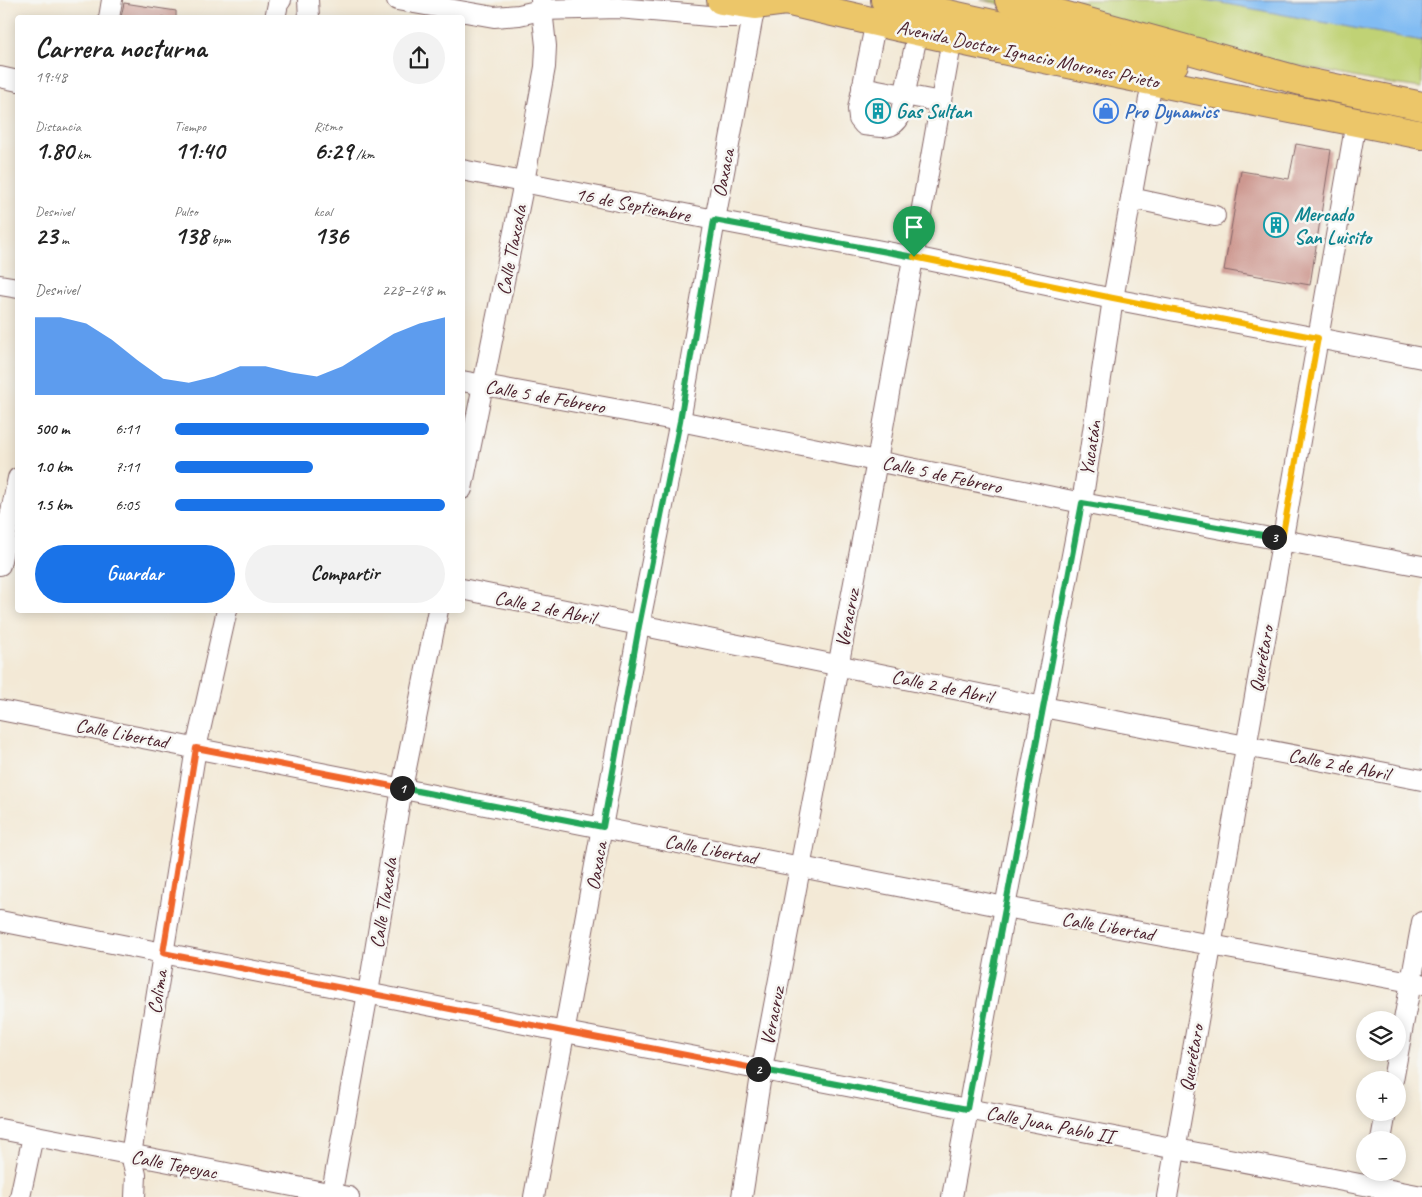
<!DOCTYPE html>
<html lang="es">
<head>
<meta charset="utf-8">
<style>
	:root { --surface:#fff; --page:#f2f2f2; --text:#222; --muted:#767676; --accent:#1a73e8 }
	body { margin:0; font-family:Caveat,sans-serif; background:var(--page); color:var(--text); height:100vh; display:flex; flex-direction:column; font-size:19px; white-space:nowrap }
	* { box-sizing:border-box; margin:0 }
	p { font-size:16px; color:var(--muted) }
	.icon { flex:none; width:28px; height:28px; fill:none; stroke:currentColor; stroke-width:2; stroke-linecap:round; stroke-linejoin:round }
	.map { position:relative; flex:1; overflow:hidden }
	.panel { position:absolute; left:15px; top:15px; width:450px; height:598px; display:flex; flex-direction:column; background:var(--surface); border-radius:5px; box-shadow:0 2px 12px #0003 }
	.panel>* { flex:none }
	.buttons { position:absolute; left:1356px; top:1011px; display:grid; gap:10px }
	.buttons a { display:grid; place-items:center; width:50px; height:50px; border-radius:50%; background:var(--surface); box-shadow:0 2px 12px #0003; font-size:25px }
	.pin { position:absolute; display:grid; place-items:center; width:42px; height:42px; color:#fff; margin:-51px -21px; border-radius:50% 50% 50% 0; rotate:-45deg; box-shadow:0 0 5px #0007 }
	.pin .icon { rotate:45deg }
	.km { position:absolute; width:25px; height:25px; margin:-12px; border-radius:50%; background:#222; color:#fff; font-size:14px; line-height:25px; text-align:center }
	.round { display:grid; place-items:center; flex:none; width:52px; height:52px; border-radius:26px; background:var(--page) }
	.summary { display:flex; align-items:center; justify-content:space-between; height:85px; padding:0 20px }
	h1 { font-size:28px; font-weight:800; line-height:38px }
	.figures { display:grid; grid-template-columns:repeat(3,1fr); gap:8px; height:85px; padding:5px 20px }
	.figures div { display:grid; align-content:center }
	.figures b { font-size:25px; font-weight:800 }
	.figures small { font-size:14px; font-weight:400 }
	.figures p { font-size:14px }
	.chart { height:140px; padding:10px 20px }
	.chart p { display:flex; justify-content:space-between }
	.chart svg { width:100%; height:90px; margin-top:5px; fill:var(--accent); opacity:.7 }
	.cta { display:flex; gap:10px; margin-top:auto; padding:10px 20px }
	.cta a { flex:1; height:58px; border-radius:30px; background:var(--accent); color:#fff; font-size:20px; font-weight:800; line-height:58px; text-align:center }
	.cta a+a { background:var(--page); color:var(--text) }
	ul { padding:0 20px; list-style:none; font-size:16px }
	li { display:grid; grid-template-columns:80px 60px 1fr; align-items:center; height:38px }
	li i { height:12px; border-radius:6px; background:var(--accent) }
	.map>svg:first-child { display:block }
	.green { fill:#c0d275; stroke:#857850 }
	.water { fill:#81bcf3; stroke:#666e8f }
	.building { fill:#cd9890 }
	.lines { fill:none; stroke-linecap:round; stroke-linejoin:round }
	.minor-casing { stroke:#856667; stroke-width:22 }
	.highway-casing { stroke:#856667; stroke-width:30 }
	.minor { stroke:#fff; stroke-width:20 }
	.highway { stroke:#ecc669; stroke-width:28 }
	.split-1-casing { stroke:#fff; stroke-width:10 }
	.split-2-casing { stroke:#fff; stroke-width:10 }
	.split-3-casing { stroke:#fff; stroke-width:10 }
	.split-4-casing { stroke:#fff; stroke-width:10 }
	.split-1 { stroke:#22a559; stroke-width:6 }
	.split-2 { stroke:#f0652b; stroke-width:6 }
	.split-3 { stroke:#22a559; stroke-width:6 }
	.split-4 { stroke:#f5b400; stroke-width:6 }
	.labels { text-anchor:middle; stroke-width:5; stroke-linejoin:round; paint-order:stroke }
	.street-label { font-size:20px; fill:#4a1f2b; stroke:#f6f6f2 }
	.culture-label { font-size:20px; font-weight:bold; fill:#0d838f; stroke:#f6f6f2; text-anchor:start }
	.shop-label { font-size:20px; font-weight:bold; fill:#366cbe; stroke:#f6f6f2; text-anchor:start }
</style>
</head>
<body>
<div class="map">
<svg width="1422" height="1197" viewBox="0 0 1422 1197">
	<rect width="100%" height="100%" fill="#f6f6f2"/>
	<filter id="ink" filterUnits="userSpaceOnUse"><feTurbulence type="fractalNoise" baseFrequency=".02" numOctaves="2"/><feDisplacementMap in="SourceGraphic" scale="10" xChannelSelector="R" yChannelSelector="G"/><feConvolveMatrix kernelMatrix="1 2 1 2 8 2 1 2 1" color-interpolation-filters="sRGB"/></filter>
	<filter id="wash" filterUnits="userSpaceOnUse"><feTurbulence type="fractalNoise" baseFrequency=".0096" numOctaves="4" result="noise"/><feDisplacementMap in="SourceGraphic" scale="20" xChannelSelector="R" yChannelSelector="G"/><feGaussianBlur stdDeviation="1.12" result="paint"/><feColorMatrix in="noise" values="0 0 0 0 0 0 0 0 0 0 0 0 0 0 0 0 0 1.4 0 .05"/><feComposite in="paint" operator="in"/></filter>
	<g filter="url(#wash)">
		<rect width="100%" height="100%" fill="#f3e9d6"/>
		<polygon class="green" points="981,0 1422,0 1422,88 1378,82"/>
		<polygon class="water" points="1206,0 1422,0 1422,41"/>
		<g id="blocks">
			<g class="building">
				<polygon points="124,3 176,11 176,18 121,18"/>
				<polygon points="872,101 886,104 885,115 870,114"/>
				<polygon points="1296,144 1331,150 1310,285 1224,270 1241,171 1289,179"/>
			</g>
		</g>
	</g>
	<g filter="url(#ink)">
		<use href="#blocks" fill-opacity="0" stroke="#856667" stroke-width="1"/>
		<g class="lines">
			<defs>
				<g id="minor">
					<polyline points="308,0 309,18"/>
					<polyline points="397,0 494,17 519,15 541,10 618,8 721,17 753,17"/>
					<polyline points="109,18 112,0"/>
					<polyline points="275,18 278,4 281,0"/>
					<path d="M876 21 858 109 859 119 864 125C878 127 893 131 900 116L918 31"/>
					<polyline points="0,77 18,81"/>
					<polyline points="862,87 941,102"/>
					<polyline points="462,170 715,220 914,257 1113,299 1422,358"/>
					<polyline points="1131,198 1215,216"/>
					<polyline points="0,285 18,288"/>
					<polyline points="462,381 680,421 1082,503 1422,566"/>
					<polyline points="462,489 524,182 545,67 546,46 541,0"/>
					<polyline points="0,565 18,478"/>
					<polyline points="462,589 1043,707 1422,780"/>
					<polyline points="0,710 1005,907 1422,984"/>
					<polyline points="0,921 565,1032 1422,1196"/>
					<polyline points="1393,1080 1422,922"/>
					<polyline points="0,1129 349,1197"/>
					<polyline points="1381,1140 1386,1112"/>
					<polyline points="20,1197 33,1136"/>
					<polyline points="135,1197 136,1175 131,1155 196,748 227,610"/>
					<polyline points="331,1197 368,993 402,788 438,610"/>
					<polyline points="534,1197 639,626 680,421 715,220 755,5"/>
					<polyline points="742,1197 762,1069 877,461 952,39"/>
					<polyline points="952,1197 1005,907 1082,503 1113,299 1152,82"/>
					<polyline points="1167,1197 1356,122"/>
				</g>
				<g id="highway">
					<polyline points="721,0 755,5 786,1"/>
					<path d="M781 0C994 51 1208 93 1422 135"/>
					<polyline points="885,0 1174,64"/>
					<polyline points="1009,0 1301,81 1422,106"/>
				</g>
			</defs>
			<use href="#minor" class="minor-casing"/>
			<use href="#highway" class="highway-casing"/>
			<use href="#minor" class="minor"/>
			<use href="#highway" class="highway"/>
		</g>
	</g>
	<g class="lines" filter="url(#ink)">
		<defs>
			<polyline id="split-1" points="402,788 603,827 639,626 680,421 714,220 914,257"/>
			<polyline id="split-2" points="402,788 196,748 163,953 758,1069"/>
			<polyline id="split-3" points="758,1069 967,1109 1082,503 1274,537"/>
			<polyline id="split-4" points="914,257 1113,298 1318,338 1282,539 1274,537"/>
		</defs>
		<use href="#split-1" class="split-1-casing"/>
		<use href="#split-2" class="split-2-casing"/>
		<use href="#split-3" class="split-3-casing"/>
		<use href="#split-4" class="split-4-casing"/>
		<use href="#split-1" class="split-1"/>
		<use href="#split-2" class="split-2"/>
		<use href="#split-3" class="split-3"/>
		<use href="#split-4" class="split-4"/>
	</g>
	<defs>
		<symbol id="building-ring" viewBox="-11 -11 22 22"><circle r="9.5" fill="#f6f6f2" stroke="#0f9aa8" stroke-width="1.5"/><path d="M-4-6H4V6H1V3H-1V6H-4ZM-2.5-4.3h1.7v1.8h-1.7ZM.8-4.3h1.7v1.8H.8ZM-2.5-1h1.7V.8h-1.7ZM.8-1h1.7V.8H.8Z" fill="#0f9aa8"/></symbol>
		<symbol id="shop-ring" viewBox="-11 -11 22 22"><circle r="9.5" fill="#f6f6f2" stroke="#3f7fe0" stroke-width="1.5"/><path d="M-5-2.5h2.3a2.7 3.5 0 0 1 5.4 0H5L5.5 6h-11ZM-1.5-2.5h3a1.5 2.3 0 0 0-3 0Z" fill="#3f7fe0"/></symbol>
	</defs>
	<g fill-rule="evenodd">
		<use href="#building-ring" x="864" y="97" width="28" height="28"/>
		<use href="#shop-ring" x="1092" y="97" width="28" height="28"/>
		<use href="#building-ring" x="1262" y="211" width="28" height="28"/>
	</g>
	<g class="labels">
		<g class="street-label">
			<text transform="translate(1028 54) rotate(12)" y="7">Avenida Doctor Ignacio Morones Prieto</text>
			<text transform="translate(723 173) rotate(-79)" y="7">Oaxaca</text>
			<text transform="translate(633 204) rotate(11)" y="7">16 de Septiembre</text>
			<text transform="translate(511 250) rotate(-79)" y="7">Calle Tlaxcala</text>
			<text transform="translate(545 396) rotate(10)" y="7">Calle 5 de Febrero</text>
			<text transform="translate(1090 448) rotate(-81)" y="7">Yucatán</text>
			<text transform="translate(942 474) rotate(12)" y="7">Calle 5 de Febrero</text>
			<text transform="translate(545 607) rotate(12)" y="7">Calle 2 de Abril</text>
			<text transform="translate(847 618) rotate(-79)" y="7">Veracruz</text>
			<text transform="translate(1261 659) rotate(-80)" y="7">Querétaro</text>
			<text transform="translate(942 686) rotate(12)" y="7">Calle 2 de Abril</text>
			<text transform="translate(122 733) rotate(11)" y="7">Calle Libertad</text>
			<text transform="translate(1339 764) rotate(11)" y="7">Calle 2 de Abril</text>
			<text transform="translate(711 849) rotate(11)" y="7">Calle Libertad</text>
			<text transform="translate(596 866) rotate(-80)" y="7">Oaxaca</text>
			<text transform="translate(383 903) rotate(-81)" y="7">Calle Tlaxcala</text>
			<text transform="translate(1108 926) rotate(10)" y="7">Calle Libertad</text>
			<text transform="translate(157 992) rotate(-81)" y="7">Colima</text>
			<text transform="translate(772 1016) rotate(-79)" y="7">Veracruz</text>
			<text transform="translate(1191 1058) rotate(-80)" y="7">Querétaro</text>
			<text transform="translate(1050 1124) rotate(11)" y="7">Calle Juan Pablo II</text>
			<text transform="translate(174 1164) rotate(11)" y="7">Calle Tepeyac</text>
		</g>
		<g class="culture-label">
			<text x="896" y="118">Gas Sultan</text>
			<text x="1294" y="221">Mercado<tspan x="1294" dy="23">San Luisito</tspan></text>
		</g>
		<g class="shop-label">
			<text x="1124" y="118">Pro Dynamics</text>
		</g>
	</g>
</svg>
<div class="buttons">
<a><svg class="icon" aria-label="layers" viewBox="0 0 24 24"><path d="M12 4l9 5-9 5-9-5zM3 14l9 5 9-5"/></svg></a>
<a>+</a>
<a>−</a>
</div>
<div class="pin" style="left:914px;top:257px;background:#1e9e55"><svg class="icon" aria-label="arrive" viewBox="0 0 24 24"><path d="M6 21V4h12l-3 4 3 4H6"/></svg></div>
<b class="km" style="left:402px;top:788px">1</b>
<b class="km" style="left:758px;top:1069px">2</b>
<b class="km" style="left:1274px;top:537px">3</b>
<section class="panel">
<div class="summary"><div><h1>Carrera nocturna</h1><p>19:48</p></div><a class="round"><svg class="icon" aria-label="share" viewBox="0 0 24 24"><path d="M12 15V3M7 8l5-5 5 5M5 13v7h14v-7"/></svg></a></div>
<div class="figures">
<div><p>Distancia</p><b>1.80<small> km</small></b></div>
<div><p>Tiempo</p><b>11:40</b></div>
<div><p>Ritmo</p><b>6:29<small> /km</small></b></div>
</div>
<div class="figures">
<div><p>Desnivel</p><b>23<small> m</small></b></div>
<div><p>Pulso</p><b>138<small> bpm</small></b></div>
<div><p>kcal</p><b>136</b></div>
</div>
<div class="chart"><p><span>Desnivel</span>228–248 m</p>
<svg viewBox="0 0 160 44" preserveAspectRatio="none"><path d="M0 44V6L10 6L20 9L30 17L40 27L50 36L60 38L70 35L80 30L90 30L100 33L110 35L120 30L130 22L140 14L150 9L160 6V44z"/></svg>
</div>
<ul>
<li><b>500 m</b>6:11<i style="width:94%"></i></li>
<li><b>1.0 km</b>7:11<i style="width:51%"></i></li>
<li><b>1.5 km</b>6:05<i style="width:100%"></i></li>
</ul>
<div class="cta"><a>Guardar</a><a>Compartir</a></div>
</section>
</div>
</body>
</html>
